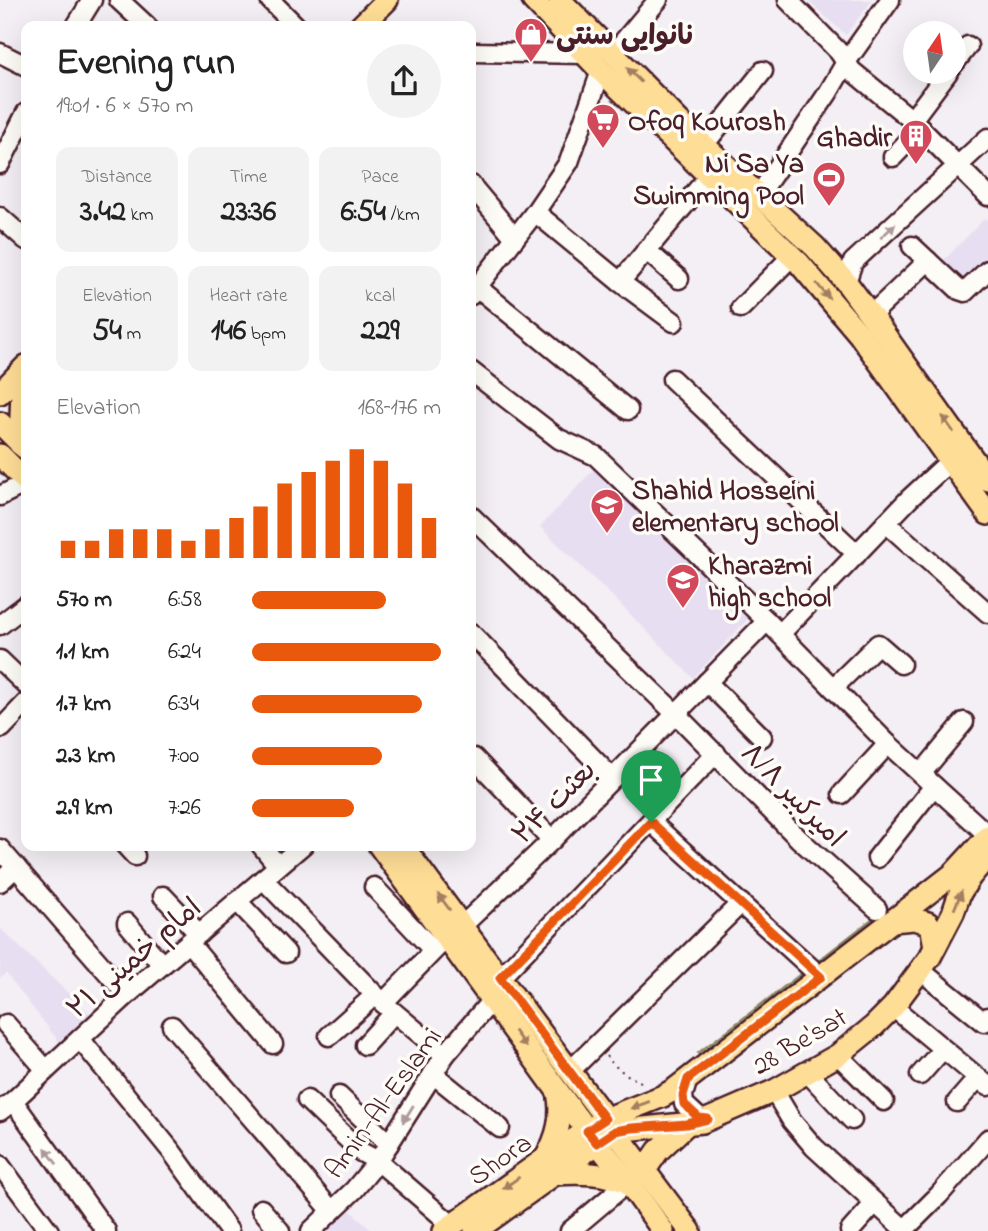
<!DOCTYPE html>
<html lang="en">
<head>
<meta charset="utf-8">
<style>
	:root { --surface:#fff; --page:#f2f2f2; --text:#222; --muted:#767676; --accent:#ea580c }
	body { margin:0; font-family:"Indie Flower","Playpen Sans Arabic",sans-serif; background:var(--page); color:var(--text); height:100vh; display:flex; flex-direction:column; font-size:26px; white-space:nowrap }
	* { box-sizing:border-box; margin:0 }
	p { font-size:23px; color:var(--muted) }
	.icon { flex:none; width:38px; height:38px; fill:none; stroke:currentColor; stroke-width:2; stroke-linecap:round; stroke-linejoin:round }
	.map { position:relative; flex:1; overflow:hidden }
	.details { position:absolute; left:21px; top:21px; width:455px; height:830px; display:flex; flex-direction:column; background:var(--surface); border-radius:14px; box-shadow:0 7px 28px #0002 }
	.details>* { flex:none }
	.needle { width:46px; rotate:13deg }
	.controls { position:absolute; left:903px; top:21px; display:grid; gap:14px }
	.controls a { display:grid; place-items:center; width:63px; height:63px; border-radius:50%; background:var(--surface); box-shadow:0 7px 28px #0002; font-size:35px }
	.pin { position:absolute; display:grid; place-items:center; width:60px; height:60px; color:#fff; margin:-72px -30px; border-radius:50% 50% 50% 0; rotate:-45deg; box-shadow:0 0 7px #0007 }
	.pin .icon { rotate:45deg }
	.round { display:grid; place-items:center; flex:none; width:74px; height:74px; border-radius:37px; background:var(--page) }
	.overview { display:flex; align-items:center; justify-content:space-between; height:119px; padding:0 35px }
	h1 { font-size:38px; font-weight:700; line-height:52px }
	.figures { display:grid; grid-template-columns:repeat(3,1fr); gap:10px; height:119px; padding:7px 35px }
	.figures div { display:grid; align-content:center; border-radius:14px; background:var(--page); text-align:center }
	.figures b { font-size:30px; font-weight:700 }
	.figures small { font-size:19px; font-weight:400 }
	.figures p { font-size:19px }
	.chart { height:196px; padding:14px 35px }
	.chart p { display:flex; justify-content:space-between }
	.chart svg { width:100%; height:126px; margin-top:7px; stroke:var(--accent); stroke-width:6 }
	ul { padding:0 35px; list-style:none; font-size:23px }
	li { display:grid; grid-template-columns:112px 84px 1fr; align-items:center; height:52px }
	li i { height:18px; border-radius:9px; background:var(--accent) }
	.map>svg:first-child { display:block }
	.built { fill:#e7dff1 }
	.green { fill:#c2e49d; stroke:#868264; stroke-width:2 }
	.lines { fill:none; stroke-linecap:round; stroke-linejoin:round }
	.minor-casing { stroke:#4a1f2b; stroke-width:23 }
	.major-casing { stroke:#4a1f2b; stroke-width:26 }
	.path { stroke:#4a1f2b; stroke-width:2; stroke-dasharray:2 5; stroke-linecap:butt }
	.minor { stroke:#fdfcf7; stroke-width:18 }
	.major { stroke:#fedd96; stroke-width:21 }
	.oneway { fill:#a47e60 }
	.oneway2 { fill:#ac999b }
	.route-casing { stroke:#fff; stroke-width:14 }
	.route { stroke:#ea580c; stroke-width:9 }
	.labels { text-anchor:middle; stroke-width:7; stroke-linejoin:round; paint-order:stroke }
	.poi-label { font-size:28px; font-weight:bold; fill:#4a1f2b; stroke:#fdfcf7; text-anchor:start }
	.street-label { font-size:28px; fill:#4a1f2b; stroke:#fdfcf7 }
</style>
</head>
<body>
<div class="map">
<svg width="988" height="1231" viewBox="0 0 988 1231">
	<rect width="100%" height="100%" fill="#f3eff4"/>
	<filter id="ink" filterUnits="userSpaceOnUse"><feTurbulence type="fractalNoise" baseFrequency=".0143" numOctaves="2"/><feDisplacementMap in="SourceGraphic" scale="14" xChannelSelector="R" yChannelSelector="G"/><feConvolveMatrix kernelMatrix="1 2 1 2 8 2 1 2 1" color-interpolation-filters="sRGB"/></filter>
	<g filter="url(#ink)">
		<g class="built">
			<polygon points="807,0 872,0 846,35"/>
			<polygon points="985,218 988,221 988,260 965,283 942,262"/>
			<polygon points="594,469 674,544 748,619 693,678 617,601 540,527"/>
			<polygon points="0,928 91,1015 60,1043 6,973 0,978"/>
			<polygon points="350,1210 372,1231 327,1231"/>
		</g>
		<g class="green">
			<polygon points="881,912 885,917 817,968 814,964"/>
			<polygon points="807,969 810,974 701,1057 698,1053"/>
		</g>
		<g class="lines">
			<defs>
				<g id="minor">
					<polyline points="119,0 147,26"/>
					<polyline points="270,0 296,26"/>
					<polyline points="788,0 839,52 852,71 912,120 988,196"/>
					<polyline points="76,26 92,0"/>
					<polyline points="471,52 585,54"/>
					<polyline points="0,53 26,66"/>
					<polyline points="613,54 658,0"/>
					<polyline points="954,64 968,46"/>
					<polyline points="912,120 948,72"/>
					<polyline points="704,145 763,71"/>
					<polyline points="893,157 921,128"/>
					<polyline points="0,164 26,113"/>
					<polyline points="471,185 515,238"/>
					<polyline points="759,195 828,93 846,62 890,0"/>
					<polyline points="535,212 620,282 674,322"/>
					<polyline points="0,217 26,240"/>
					<polyline points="912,246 959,290 965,292 988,270"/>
					<polyline points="646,250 679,279"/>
					<polyline points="620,282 709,176"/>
					<polyline points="846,282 853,262 988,138"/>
					<polyline points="477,287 628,410"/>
					<polyline points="471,295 535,212 569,162 601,71"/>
					<polyline points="741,308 792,256"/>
					<polyline points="871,315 928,261"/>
					<polyline points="471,371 559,439 596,456 767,621 888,744 988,835"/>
					<polyline points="672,379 857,554"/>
					<polyline points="0,496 26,483"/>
					<polyline points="471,516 676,714 799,839 877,909"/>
					<polyline points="886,523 988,613"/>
					<polyline points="0,625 26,605"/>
					<polyline points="471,633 612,778"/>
					<polyline points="780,634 910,498 950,461"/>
					<polyline points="0,660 26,685"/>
					<polyline points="707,682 762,737"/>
					<polyline points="833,688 878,644 901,664"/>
					<polyline points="2,728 26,703"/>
					<polyline points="474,758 552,840"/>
					<polyline points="921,774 964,722"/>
					<polyline points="842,794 888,744"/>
					<polyline points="651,822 821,977"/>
					<polyline points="125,845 135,856"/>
					<polyline points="261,845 278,866"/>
					<polyline points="0,849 127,995"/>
					<polyline points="877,858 934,786"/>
					<polyline points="263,879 383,1003 445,1055"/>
					<polyline points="0,882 16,867"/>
					<polyline points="374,887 433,950"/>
					<polyline points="163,896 199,934"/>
					<polyline points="237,901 286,953"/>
					<polyline points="127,923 162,965"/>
					<polyline points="462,926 552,840 767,621"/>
					<polyline points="189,943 273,1044"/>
					<polyline points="920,970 984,1022 988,1017"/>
					<polyline points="500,978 716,753"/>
					<polyline points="383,1003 447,937"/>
					<polyline points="893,1007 988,1086"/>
					<polyline points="6,1024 46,1070"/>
					<polyline points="172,1026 332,1211"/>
					<polyline points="329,1036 375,995"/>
					<polyline points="80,1039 172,1152 229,1231"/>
					<polyline points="365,1045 394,1013"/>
					<polyline points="838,1055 884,1101"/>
					<polyline points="570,1071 741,903"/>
					<polyline points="807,1072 852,1120"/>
					<polyline points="433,1074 500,1128"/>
					<polyline points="920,1075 943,1049"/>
					<polyline points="688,1079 683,1095 684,1104 699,1118 708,1119"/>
					<polyline points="774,1091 792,1121 814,1147 906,1231"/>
					<polyline points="339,1096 389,1144"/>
					<polyline points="307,1100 361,1152 378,1161 452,1225"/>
					<polyline points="13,1101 106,1231"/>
					<polyline points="957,1102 978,1078"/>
					<polyline points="0,1111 13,1101 127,995 303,845"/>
					<polyline points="0,1165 49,1231"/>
					<polyline points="261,1209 280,1231"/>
					<polyline points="904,1230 939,1195 988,1139"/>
					<polyline points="311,1231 354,1190 378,1161 445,1055 492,1000"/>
					<polyline points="570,1231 628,1182"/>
					<polyline points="850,1231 875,1203"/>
				</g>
				<g id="major">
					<polyline points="533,0 601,71 799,263 859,334 988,514"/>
					<polyline points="560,0 695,137 815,247 846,282 877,324 988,480"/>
					<polyline points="361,26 387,0"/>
					<polyline points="0,393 26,366"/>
					<polyline points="0,423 25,448"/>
					<polyline points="20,444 22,389 26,372"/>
					<polyline points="0,455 26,481"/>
					<polyline points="379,845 575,1115 628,1182 663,1231"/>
					<polyline points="402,845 500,978 690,1231"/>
					<polyline points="892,921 914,919 928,923 932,930 935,947"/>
					<path d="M546 1158C558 1136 563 1117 558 1092"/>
					<polyline points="645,1170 658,1151 687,1124"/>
					<path d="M555 1174C581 1172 603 1173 628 1182"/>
					<polyline points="444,1231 546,1158 605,1119 663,1096 675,1089 953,874 988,836"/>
					<polyline points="475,1231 615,1131 702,1122 774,1091 838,1055 874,1026 893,1007 930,957 953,913 960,893 970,877 986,858"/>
				</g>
			</defs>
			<use href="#minor" class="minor-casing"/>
			<use href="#major" class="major-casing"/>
			<path class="path" d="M606 1056C615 1068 630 1078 644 1083"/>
			<use href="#minor" class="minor"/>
			<use href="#major" class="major"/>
		</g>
		<defs><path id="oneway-solid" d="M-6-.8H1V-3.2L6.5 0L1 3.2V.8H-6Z" transform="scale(1.75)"/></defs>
		<g class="oneway">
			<use href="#oneway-solid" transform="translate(634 75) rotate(-135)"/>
			<use href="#oneway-solid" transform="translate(823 291) rotate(50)"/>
			<use href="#oneway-solid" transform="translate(948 424) rotate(-125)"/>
			<use href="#oneway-solid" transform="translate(958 900) rotate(-68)"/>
			<use href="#oneway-solid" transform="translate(444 902) rotate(-126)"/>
			<use href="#oneway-solid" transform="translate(520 1039) rotate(54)"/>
			<use href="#oneway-solid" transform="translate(640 1105) rotate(160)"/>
			<use href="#oneway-solid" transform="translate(511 1183) rotate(145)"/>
		</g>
		<g class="oneway2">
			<use href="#oneway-solid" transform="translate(888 231) rotate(-43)"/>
			<use href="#oneway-solid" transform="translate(408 1114) rotate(122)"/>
			<use href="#oneway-solid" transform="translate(51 1156) rotate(-126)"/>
		</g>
	</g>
	<g class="lines" filter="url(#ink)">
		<defs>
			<polygon id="route" points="651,822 821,977 688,1079 683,1095 684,1104 699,1118 708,1119 687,1124 632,1128 615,1131 597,1143 587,1131 605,1119 500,978"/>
		</defs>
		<use href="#route" class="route-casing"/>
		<use href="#route" class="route"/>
	</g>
	<defs>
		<symbol id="shop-pin" viewBox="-11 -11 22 30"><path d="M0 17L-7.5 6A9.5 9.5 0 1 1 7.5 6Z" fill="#d1495b" stroke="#fdfcf7"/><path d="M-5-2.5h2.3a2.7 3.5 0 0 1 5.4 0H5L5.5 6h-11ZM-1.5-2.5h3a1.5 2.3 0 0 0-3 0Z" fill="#fff"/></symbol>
		<symbol id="supermarket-pin" viewBox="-11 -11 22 30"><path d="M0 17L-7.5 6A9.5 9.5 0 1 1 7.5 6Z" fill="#d1495b" stroke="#fdfcf7"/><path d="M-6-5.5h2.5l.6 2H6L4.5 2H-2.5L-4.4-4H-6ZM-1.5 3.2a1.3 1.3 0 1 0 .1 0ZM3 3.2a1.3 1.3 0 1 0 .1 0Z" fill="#fff"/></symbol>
		<symbol id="building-pin" viewBox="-11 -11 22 30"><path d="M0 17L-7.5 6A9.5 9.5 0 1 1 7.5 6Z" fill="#d1495b" stroke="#fdfcf7"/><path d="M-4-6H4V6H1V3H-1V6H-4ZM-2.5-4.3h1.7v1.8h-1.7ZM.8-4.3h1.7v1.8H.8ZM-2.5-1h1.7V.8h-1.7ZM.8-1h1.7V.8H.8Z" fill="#fff"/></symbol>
		<symbol id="stadium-pin" viewBox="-11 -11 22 30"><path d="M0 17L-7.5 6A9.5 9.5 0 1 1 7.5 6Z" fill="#d1495b" stroke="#fdfcf7"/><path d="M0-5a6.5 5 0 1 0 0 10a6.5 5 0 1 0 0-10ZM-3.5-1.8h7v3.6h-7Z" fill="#fff"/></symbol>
		<symbol id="school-pin" viewBox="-11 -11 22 30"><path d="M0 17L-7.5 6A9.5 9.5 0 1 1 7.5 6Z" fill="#d1495b" stroke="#fdfcf7"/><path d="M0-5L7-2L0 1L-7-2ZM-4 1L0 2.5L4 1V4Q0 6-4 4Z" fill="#fff"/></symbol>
	</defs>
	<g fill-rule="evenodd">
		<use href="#shop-pin" x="512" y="15" width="38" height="52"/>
		<use href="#supermarket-pin" x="584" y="101" width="38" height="52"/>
		<use href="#building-pin" x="897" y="117" width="38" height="52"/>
		<use href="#stadium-pin" x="810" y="159" width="38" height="52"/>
		<use href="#school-pin" x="588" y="486" width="38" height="52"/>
		<use href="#school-pin" x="664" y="561" width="38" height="52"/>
	</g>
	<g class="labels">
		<g class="poi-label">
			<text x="556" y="44">نانوایی سنتی</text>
			<text x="628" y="130">Ofoq Kourosh</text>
			<text x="892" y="146" text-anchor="end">Ghadir</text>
			<text x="804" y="172" text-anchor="end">Ni Sa Ya<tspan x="804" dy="32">Swimming Pool</tspan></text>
			<text x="632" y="499">Shahid Hosseini<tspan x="632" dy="32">elementary school</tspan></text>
			<text x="708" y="574">Kharazmi<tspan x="708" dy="32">high school</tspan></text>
		</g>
		<g class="street-label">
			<text transform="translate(794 794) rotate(45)" y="10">امیرکبیر ۸/۸</text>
			<text transform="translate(553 801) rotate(-45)" y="10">بعثت ۲۴</text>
			<text transform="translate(133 957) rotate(-41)" y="10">امام خمینی ۲۱</text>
			<text transform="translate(799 1040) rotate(-31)" y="10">28 Be'sat</text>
			<text transform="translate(382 1102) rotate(-54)" y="10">Amin-Al-Eslami</text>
			<text transform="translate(499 1158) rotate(-35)" y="10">Shora</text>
		</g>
	</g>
</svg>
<div class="controls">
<a><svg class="needle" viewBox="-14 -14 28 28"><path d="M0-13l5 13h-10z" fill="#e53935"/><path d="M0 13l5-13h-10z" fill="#767676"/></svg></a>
</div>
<div class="pin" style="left:651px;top:822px;background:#1e9e55"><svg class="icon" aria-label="arrive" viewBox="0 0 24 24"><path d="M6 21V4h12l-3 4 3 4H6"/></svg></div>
<section class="details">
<div class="overview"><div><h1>Evening run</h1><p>19:01 · 6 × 570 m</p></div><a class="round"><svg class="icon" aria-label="share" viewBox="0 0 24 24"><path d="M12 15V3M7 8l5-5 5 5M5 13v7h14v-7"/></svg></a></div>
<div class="figures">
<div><p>Distance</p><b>3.42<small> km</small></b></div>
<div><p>Time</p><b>23:36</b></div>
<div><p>Pace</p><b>6:54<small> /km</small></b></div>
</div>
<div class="figures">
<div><p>Elevation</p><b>54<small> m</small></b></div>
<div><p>Heart rate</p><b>146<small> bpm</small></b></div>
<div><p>kcal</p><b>229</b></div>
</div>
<div class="chart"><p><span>Elevation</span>168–176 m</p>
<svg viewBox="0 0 160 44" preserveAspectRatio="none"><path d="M5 44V38M15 44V38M25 44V34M35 44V34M45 44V34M55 44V38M65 44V34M75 44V30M85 44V26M95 44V18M105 44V14M115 44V10M125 44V6M135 44V10M145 44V18M155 44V30"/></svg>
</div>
<ul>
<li><b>570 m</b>6:58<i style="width:71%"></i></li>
<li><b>1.1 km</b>6:24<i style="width:100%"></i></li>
<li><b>1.7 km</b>6:34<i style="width:90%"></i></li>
<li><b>2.3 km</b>7:00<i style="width:69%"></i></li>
<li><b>2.9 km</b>7:26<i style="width:54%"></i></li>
</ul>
</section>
</div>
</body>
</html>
